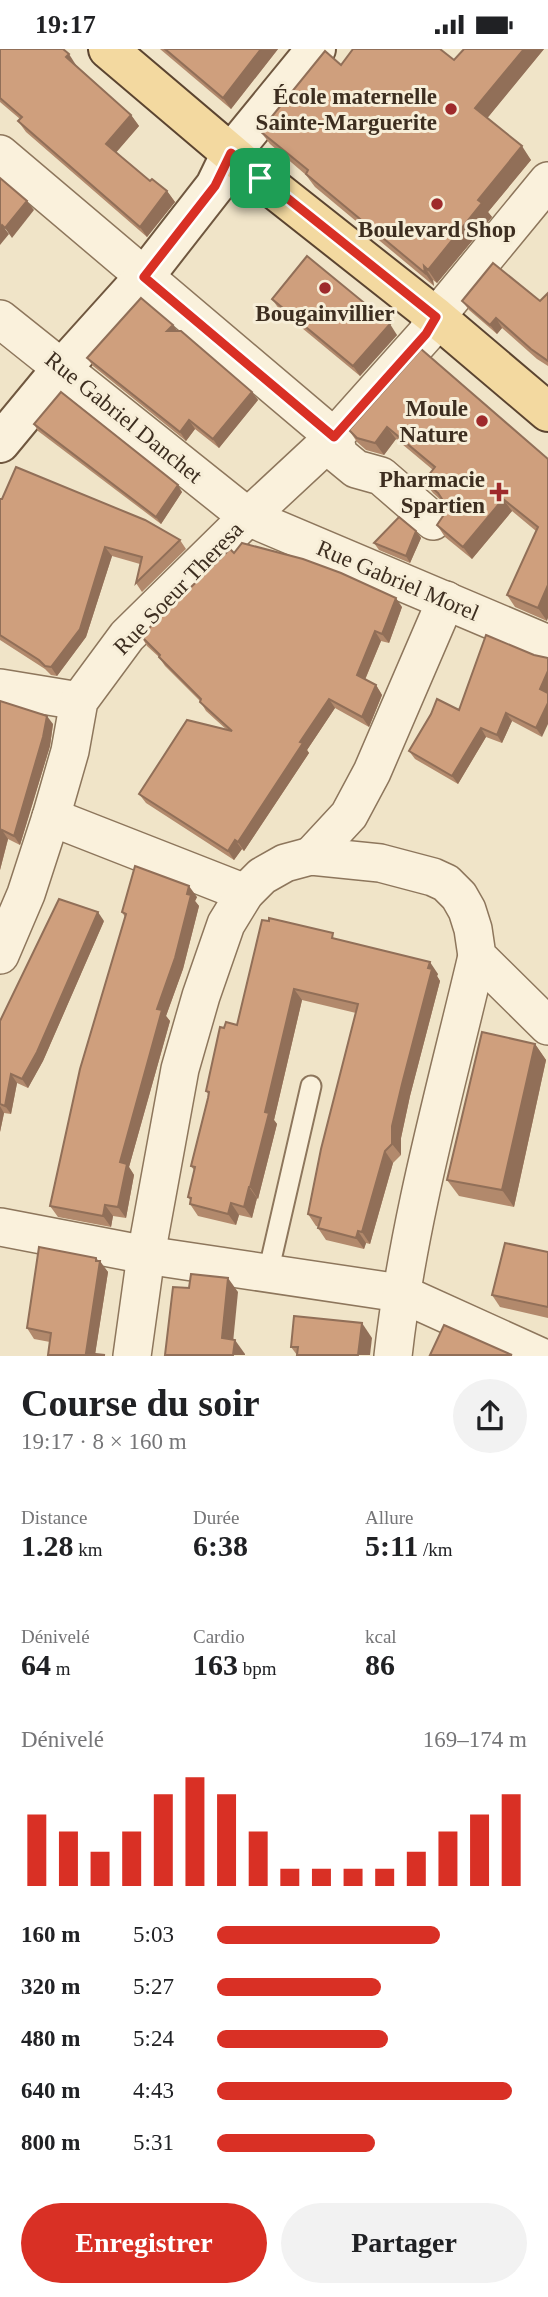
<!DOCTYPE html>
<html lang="fr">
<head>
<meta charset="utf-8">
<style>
	:root { --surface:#fff; --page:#f2f2f2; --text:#202124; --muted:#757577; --accent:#d93025 }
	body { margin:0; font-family:Georgia,serif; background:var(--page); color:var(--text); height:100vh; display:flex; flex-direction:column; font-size:26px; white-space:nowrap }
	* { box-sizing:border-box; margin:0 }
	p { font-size:23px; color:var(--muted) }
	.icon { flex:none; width:38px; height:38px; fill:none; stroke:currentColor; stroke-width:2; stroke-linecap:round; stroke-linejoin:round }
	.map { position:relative; height:1307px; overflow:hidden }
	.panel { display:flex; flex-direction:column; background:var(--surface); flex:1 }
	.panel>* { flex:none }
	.pin { position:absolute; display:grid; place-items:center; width:60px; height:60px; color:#fff; margin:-30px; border-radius:14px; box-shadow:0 4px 10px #0006 }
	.round { display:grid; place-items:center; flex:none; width:74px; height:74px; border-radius:37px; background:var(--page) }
	.head { display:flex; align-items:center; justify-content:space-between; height:119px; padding:0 21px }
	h1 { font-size:38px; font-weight:600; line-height:52px }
	.metrics { display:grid; grid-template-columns:repeat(3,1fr); gap:10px; height:119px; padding:7px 21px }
	.metrics div { display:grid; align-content:center }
	.metrics b { font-size:30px; font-weight:600 }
	.metrics small { font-size:19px; font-weight:400 }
	.metrics p { font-size:19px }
	.chart { height:196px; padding:14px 21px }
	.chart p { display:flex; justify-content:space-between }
	.chart svg { width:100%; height:126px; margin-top:7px; stroke:var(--accent); stroke-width:6 }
	.primary-button { display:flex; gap:14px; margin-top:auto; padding:14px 21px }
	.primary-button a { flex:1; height:80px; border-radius:42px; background:var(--accent); color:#fff; font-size:28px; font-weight:600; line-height:80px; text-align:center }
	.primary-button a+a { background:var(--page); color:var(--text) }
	ul { padding:0 21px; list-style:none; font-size:23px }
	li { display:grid; grid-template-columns:112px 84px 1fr; align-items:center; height:52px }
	li i { height:18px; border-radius:9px; background:var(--accent) }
	.status { display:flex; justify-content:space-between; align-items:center; height:49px; padding:0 35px; background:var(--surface); direction:ltr }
	.status svg { height:19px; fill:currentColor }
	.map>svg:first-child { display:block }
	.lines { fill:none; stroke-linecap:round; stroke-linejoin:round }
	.lane-casing { stroke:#8d765c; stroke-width:23 }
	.street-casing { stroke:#8d765c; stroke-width:40 }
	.secondary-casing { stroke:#6f573f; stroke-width:42 }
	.primary-casing { stroke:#5b4430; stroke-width:42 }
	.lane { stroke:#faf1dc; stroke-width:19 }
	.street { stroke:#faf1dc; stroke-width:37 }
	.secondary { stroke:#faf1dc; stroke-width:38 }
	.primary { stroke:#f3d9a0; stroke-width:38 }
	.wall { fill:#b2896c }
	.shaded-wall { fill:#916f58 }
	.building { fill:#cf9f7d; stroke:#916f58; stroke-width:2 }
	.route-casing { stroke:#fff; stroke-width:14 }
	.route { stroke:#d93025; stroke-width:9 }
	.poi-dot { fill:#9e2a2b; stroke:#f7eed8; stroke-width:2.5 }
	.labels { text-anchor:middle; stroke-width:6; stroke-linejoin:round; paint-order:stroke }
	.poi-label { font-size:23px; font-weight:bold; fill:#3d2e20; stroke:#f7eed8; text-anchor:end }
	.street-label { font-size:23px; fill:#3d2e20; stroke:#f7eed8 }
</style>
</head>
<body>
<div class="status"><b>19:17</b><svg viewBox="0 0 49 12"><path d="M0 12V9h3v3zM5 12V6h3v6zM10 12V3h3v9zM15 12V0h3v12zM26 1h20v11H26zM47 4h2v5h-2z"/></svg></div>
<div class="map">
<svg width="548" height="1307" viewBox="0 0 548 1307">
	<rect width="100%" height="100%" fill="#f0e4c8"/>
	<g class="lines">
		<defs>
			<polyline id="lane" points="268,1224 311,1037"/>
			<g id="street">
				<polyline points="0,105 334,388 339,406 356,420 381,427 433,472"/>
				<polyline points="0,270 248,468 548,595"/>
				<polyline points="0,639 79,652"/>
				<polyline points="51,768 245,844"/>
				<polyline points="311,807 349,766 372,723 446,551"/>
				<polyline points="0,906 26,845 51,768 70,702 79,652 127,587 248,468 334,388 426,285 436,268 548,132"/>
				<polyline points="0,1178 146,1206 400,1244 539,1307"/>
				<polyline points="132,1307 146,1206 180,1020 201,947 226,875 245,844 262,827 285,814 311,807 380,814 433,828 446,834 459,847 467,861 473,880 477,907 548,977"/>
				<path d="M393 1307C408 1172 446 1039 477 907"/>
			</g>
			<polyline id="secondary" points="0,394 62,319 144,228 215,137 231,104 316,0"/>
			<polyline id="primary" points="108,0 260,129 436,268 548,363"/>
		</defs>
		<use href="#lane" class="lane-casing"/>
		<use href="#street" class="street-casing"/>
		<use href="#secondary" class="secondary-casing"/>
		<use href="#primary" class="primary-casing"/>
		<use href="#lane" class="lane"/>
		<use href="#street" class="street"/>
		<use href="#secondary" class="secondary"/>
		<use href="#primary" class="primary"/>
	</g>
	<g class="wall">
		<polygon points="0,0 76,16 131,66 139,77 116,103 150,132 167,142 175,153 147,188 26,83 18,72 20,70 0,53"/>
		<polygon points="160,0 278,0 231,60"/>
		<polygon points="464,0 544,0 487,69 531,111 488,163 492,168 437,234 433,231 434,237 315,138 306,126 270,95 260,82 341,16 454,11"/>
		<polygon points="548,244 548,317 537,310 502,279 497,285 469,261 462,252 540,252"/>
		<polygon points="272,250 397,286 360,327 279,260"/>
		<polygon points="178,282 252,343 258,351 219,399 195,380 186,392 93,317 87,309"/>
		<polygon points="421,300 548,410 547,572 515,558 507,546 536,482 512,462 472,510 445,488 437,476 445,464 444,454 433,444 424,432 433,421 396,390 384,406 366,401 357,393 349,381"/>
		<polygon points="34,375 182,443 161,475 38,382"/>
		<polygon points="0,450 180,491 186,500 142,543 136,534 140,515 112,507 86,588 57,627 51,626 45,620 0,591"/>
		<polygon points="416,482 421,489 410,514 379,501 374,494"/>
		<polygon points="234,504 402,558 389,594 381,592 365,631 376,636 382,646 369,678 335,659 307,701 309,704 244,802 242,800 234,811 146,754 139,745 227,681 206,662 200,652 165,617 159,608 147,597 141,587"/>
		<polygon points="486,586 542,688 512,672 502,694 486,688 458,735 415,710 409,702 459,661"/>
		<polygon points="0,652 53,675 50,697 20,796 8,790 0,821"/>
		<polygon points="197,848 195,852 199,857 183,920 166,967 170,972 129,1118 134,1126 126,1169 113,1167 111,1178 58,1168 50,1157 125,868 122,863"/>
		<polygon points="104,872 43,1012 28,1039 17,1034 11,1065 4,1064 0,1083 0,972"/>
		<polygon points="337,890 438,925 437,927 440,932 410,1047 401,1089 401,1106 393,1114 370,1195 366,1194 364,1200 326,1191 318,1179 319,1178 316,1177 308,1165 356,964 302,951 274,1071 277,1075 258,1150 257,1149 252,1169 239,1166 236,1176 198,1167 190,1155 191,1152 188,1148 194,1121 191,1117 209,1046 206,1042 224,979 237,976"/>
		<polygon points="535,995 546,1011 514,1158 459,1147 447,1131"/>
		<polygon points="548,1203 548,1269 500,1258 492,1246"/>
		<polygon points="96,1209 108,1223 95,1305 106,1306 48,1306 50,1293 34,1290 27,1279"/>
		<polygon points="372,1289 297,1306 291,1298"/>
	</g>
	<g class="shaded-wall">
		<polygon points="261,0 278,0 231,60 223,49"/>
		<polygon points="524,0 544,0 485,72 475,59"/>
		<polygon points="69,5 76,16 74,19 66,8"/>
		<polygon points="131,66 139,77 114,106 106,95"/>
		<polygon points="522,97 531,111 488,163 492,168 437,234 428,221 478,151"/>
		<polygon points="167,142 175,153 147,188 140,178"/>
		<polygon points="27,152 34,161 12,189 5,179"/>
		<polygon points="2,176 9,185 0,196 0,179"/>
		<polygon points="424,217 433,231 434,237 425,224"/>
		<polygon points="496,269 502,279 497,285 490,276"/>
		<polygon points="390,275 397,286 360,327 353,317"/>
		<polygon points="173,276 179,284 167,282"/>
		<polygon points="252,343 258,351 219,399 213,390"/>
		<polygon points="189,371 195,380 186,392 180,383"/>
		<polygon points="387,378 396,390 384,406 375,394"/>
		<polygon points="178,436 182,443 161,475 156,468"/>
		<polygon points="503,450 512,462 472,510 463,498"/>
		<polygon points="416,482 421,489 410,514 406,507"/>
		<polygon points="105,498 112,507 86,588 57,627 51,618"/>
		<polygon points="548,536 548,569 547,572 538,559"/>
		<polygon points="396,549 402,558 389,594 382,585"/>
		<polygon points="375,582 381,592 363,635 357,626"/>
		<polygon points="548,622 548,644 540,640"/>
		<polygon points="376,636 382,646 369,678 362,668"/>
		<polygon points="329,650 335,659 307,701 309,704 244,802 238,793 300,693"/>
		<polygon points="548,654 548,675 542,688 536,679"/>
		<polygon points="506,664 512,672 502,694 497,686"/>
		<polygon points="47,667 53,675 50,697 20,796 14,787"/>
		<polygon points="481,679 486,688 458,735 452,727"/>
		<polygon points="2,781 8,790 0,821 0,789"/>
		<polygon points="235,791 242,800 234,811 228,802"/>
		<polygon points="189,837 197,848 195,852 199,857 183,920 166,967 170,972 129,1118 134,1126 126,1169 118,1158 120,1113 157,960"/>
		<polygon points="98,863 104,872 43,1012 28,1039 22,1030"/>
		<polygon points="430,913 438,925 437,927 440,932 410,1047 401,1089 401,1106 392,1095 392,1077"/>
		<polygon points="294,940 302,951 274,1071 277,1075 258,1150 250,1138 265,1063"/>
		<polygon points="535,995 546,1011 514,1158 502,1141"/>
		<polygon points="11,1025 17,1034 11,1065 5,1057"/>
		<polygon points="0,1057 4,1064 0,1083"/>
		<polygon points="385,1102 393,1114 370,1195 362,1183"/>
		<polygon points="249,1138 257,1149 252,1169 244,1158"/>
		<polygon points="231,1154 239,1166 236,1176 228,1165"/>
		<polygon points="105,1156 113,1167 111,1178 103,1167"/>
		<polygon points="358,1182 366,1194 364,1200 356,1189"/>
		<polygon points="96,1209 100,1214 100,1212 108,1223 95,1306 86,1304"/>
		<polygon points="228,1229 238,1243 232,1304 222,1289"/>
		<polygon points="362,1274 372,1289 370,1306 358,1306"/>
		<polygon points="235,1291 245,1305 245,1306 233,1306"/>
	</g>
	<g class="building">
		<polygon points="0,0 63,0 69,5 66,8 131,66 106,95 150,132 152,130 167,142 140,178 18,72 22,68 0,49"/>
		<polygon points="165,0 261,0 223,49"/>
		<polygon points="353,0 440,0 454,11 464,0 524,0 475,59 522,97 478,151 482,154 428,221 424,217 425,224 306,125 308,121 260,82 325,2 341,16"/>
		<polygon points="0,129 27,152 5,179 2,176 0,179"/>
		<polygon points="307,207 390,275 353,317 272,250"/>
		<polygon points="493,214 540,252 548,244 548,312 531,300 496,269 490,276 462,252"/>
		<polygon points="141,249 173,276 167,282 181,282 252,343 213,390 189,371 180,383 87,309"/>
		<polygon points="421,300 548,410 548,536 538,559 507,546 538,478 503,450 463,498 437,476 445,464 444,453 438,444 424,432 435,418 387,378 375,394 357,389 349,381"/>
		<polygon points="61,343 178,436 156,468 34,375"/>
		<polygon points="16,418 145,471 180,491 136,534 142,508 105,498 80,580 51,618 45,617 39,611 0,586 0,450 2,450"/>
		<polygon points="399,468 416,482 406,507 374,494"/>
		<polygon points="242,494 303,510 341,524 396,549 382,585 375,582 357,626 376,636 362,668 329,650 300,693 303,694 238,793 235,791 228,802 139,745 187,671 232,682 200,653 201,650 159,608 160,606 141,587 230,500 234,504"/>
		<polygon points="486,586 534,606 548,609 548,622 540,640 548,644 548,654 536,679 506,664 497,686 481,679 452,727 409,702 431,665 437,650 459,661"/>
		<polygon points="0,652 47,667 43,688 14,787 2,781 0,789"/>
		<polygon points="135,817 189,837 187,845 191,846 175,909 157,960 162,961 120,1113 127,1115 118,1158 105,1156 103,1167 50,1157 80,1020 126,865 122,863"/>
		<polygon points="59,850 98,863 37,1003 22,1030 11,1025 5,1057 0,1055 0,972"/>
		<polygon points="269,869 333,884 332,889 430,913 428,919 432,920 402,1035 392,1077 392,1095 385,1102 362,1183 358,1182 356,1189 318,1179 321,1169 308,1165 321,1100 358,955 294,940 265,1063 269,1064 250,1138 249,1138 244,1158 231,1154 228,1165 190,1155 191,1149 188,1148 195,1118 191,1117 208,1049 209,1043 206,1042 220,978 224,979 226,973 237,976 262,871 269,872"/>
		<polygon points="482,983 535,995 502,1141 447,1131"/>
		<polygon points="505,1194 548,1203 548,1258 492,1246"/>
		<polygon points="39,1198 96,1209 96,1212 100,1212 86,1304 105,1306 48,1306 51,1284 27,1279"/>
		<polygon points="191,1225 228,1229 222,1289 235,1291 233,1306 165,1306 173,1238 189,1239"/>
		<polygon points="294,1267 362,1274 358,1306 297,1306 298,1298 291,1298"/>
		<polygon points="444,1276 512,1306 430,1306"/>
	</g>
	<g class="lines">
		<defs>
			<polygon id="route" points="231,104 436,268 426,285 334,388 144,228 215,137"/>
		</defs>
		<use href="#route" class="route-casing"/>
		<use href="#route" class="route"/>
	</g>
	<g class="poi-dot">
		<circle cx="451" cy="60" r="7"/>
		<circle cx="437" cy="155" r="7"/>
		<circle cx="325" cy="239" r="7"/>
		<circle cx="482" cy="372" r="7"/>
		<path d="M495.5 432.5h7v7h7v7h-7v7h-7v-7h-7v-7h7z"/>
	</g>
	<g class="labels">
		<g class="poi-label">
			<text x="437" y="55">École maternelle<tspan x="437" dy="26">Sainte-Marguerite</tspan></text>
			<text x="437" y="188" text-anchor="middle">Boulevard Shop</text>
			<text x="325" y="272" text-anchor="middle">Bougainvillier</text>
			<text x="468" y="367">Moule<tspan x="468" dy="26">Nature</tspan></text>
			<text x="485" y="438">Pharmacie<tspan x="485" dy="26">Spartien</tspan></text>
		</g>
		<g class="street-label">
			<text transform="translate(124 368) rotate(39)" y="8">Rue Gabriel Danchet</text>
			<text transform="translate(398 531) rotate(23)" y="8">Rue Gabriel Morel</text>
			<text transform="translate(178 539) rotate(-46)" y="8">Rue Soeur Theresa</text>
		</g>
	</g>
</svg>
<div class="pin" style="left:260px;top:129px;background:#1e9e55"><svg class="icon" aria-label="arrive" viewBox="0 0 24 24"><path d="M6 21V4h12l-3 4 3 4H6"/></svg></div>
</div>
<section class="panel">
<div class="head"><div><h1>Course du soir</h1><p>19:17 · 8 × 160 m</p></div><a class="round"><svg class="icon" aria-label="share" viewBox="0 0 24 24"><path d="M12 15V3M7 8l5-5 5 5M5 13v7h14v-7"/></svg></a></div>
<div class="metrics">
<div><p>Distance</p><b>1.28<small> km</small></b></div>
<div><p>Durée</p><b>6:38</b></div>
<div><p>Allure</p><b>5:11<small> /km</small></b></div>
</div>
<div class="metrics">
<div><p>Dénivelé</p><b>64<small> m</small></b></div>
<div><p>Cardio</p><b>163<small> bpm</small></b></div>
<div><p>kcal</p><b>86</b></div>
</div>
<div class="chart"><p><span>Dénivelé</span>169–174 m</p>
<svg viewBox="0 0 160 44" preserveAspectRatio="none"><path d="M5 44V19M15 44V25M25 44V32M35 44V25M45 44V12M55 44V6M65 44V12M75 44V25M85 44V38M95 44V38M105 44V38M115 44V38M125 44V32M135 44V25M145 44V19M155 44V12"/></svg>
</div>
<ul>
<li><b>160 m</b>5:03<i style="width:72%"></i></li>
<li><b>320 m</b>5:27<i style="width:53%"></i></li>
<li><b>480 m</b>5:24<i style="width:55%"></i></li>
<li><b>640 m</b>4:43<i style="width:95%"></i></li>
<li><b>800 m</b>5:31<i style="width:51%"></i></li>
</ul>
<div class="primary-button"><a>Enregistrer</a><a>Partager</a></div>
</section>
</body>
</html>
